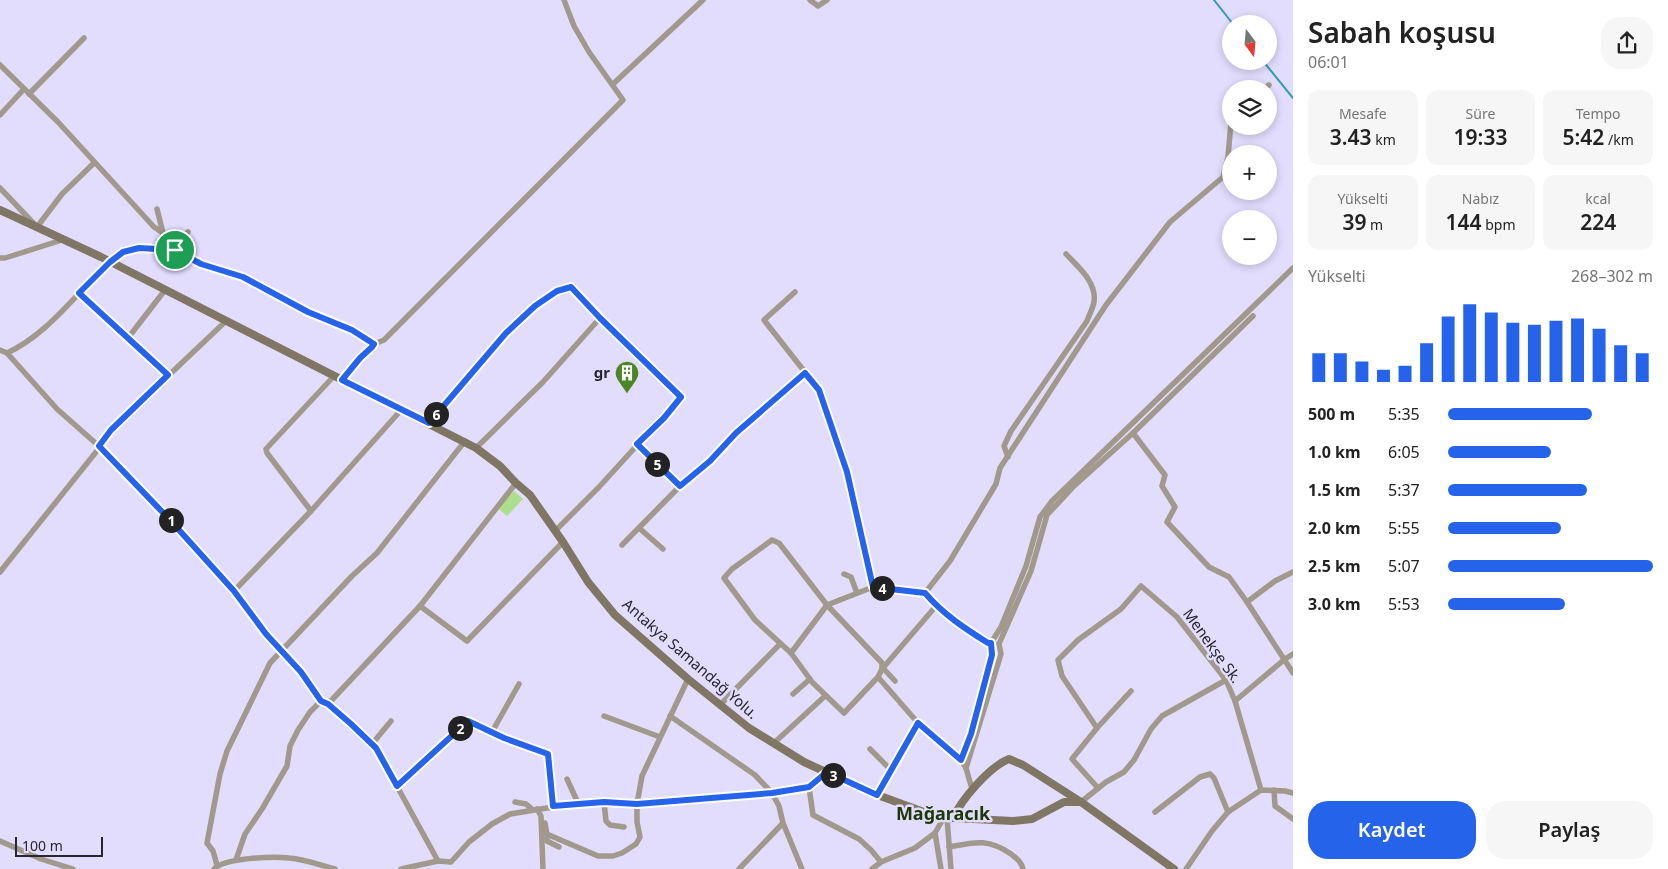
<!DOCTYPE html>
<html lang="tr">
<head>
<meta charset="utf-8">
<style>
	:root { --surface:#fff; --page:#f6f6f6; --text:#222; --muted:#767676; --accent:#2563eb }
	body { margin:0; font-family:"Noto Sans",sans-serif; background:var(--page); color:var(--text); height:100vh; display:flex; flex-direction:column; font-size:19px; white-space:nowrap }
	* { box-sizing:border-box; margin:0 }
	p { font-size:16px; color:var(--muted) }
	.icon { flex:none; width:28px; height:28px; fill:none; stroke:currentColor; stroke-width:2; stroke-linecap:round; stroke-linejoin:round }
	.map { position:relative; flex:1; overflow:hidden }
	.side { display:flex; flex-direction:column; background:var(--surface); width:375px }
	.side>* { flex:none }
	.needle { width:32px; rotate:164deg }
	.buttons { position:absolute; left:1222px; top:15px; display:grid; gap:10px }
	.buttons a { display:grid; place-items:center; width:55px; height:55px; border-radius:50%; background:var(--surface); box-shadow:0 2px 8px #0003; font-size:25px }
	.scale { position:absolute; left:15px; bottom:12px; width:88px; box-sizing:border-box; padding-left:5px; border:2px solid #282632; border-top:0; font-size:14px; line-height:18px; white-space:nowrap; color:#282632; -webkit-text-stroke:4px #e2dcfd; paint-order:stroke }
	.pin { position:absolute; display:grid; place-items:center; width:42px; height:42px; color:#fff; margin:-21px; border:2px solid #fff; border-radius:50%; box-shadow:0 1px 5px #0007 }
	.km { position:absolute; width:25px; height:25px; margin:-12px; border-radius:50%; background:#222; color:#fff; font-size:14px; line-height:25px; text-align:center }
	.round { display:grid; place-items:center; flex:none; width:52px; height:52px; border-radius:20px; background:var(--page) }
	.headline { display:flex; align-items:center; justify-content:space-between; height:85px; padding:0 15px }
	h1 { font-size:28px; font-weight:600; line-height:38px }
	.stats { display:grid; grid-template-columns:repeat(3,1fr); gap:8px; height:85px; padding:5px 15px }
	.stats div { display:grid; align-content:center; border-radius:12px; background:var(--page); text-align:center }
	.stats b { font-size:21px; font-weight:600 }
	.stats small { font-size:14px; font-weight:400 }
	.stats p { font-size:14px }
	.chart { height:140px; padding:10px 15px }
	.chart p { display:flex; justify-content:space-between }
	.chart svg { width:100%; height:90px; margin-top:5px; stroke:var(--accent); stroke-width:6 }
	.primary-button { display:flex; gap:10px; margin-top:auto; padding:10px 15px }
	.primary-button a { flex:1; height:58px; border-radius:20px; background:var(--accent); color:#fff; font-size:20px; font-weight:600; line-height:58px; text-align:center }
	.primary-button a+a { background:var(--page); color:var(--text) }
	ul { padding:0 15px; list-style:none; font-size:16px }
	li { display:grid; grid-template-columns:80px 60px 1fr; align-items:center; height:38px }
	li i { height:12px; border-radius:6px; background:var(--accent) }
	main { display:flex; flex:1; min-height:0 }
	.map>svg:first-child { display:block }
	.green { fill:#acdf8c }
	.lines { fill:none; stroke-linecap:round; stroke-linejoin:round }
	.stream { stroke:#2d9eb0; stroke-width:2 }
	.street { stroke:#a0998c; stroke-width:5.5 }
	.secondary { stroke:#807664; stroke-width:8 }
	.route-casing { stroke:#fff; stroke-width:10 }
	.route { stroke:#2563eb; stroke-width:6 }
	.labels { text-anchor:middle; stroke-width:5; stroke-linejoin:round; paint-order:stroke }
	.poi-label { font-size:15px; font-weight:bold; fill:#282632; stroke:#e2dcfd; text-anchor:end }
	.street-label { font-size:15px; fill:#282632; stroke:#e2dcfd }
	.quarter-label { font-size:18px; font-weight:bold; fill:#1b3707; stroke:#e2dcfd }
</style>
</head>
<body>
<main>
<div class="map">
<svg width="1293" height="869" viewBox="0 0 1293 869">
	<rect width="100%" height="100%" fill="#e2dcfd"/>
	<polygon class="green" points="514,491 523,499 507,516 498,508"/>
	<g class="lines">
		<g class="stream">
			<polyline points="1214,0 1233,24"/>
			<polyline points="1263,61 1293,98"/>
		</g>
		<g class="street">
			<polyline points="810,0 818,6 827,0"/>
			<polyline points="0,65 58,122 154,227 163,233"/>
			<polyline points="613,84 703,0"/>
			<polyline points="1264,89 1269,85"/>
			<polyline points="29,94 84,38"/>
			<polyline points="0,115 24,89"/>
			<polyline points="0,188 37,227 62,194 94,163"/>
			<polyline points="157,209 163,233 175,250 201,264 243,277 308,312 352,330 374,344"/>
			<polyline points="173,246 188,232"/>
			<polyline points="0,258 5,258 65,239"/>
			<polyline points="795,292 764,320 819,390 847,472 873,587"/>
			<polyline points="79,293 168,375"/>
			<polyline points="128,338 165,290"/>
			<polyline points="0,350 7,353 57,409 100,447 171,520 234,591 266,634 301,671 321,701 328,704 351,724 376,748 438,861"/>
			<path d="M7 353C42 337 67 305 94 278 103 269 113 256 126 252 142 246 158 249 175 250"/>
			<polyline points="342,380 360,358 373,347 374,344 384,340 623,100 589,52 574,26 564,0"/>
			<polyline points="429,423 506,333 535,306 557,291 571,287 600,318 681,397 599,487 555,531"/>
			<polyline points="1133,433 1165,475 1162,486 1175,507 1167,522 1209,567 1229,577 1247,602 1293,673"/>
			<polyline points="637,445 680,486"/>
			<polyline points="99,446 111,430 226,321"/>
			<polyline points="476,448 543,382 600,318"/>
			<path d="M1008 457 1004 446 1011 431 1087 321C1089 315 1093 308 1094 302 1097 282 1078 267 1066 254"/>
			<polyline points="311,511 267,453 266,449 334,376"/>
			<polyline points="639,528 663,549"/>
			<polyline points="622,545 680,486 710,461 736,433 805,373"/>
			<polyline points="0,572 100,447"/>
			<polyline points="844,574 851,577 857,593"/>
			<polyline points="234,591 311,511 402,409"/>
			<polyline points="925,593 950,561 996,484 1000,468 1106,305 1170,222 1223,177 1228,157 1231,122"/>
			<polyline points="1247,602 1275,581 1293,572"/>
			<polyline points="420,606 467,641 563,542"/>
			<path d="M791 653 827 605 873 587 925 593C943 614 964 628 988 643H994"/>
			<polyline points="883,668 895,681"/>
			<polyline points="882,669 936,606"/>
			<polyline points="878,677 882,669 882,663 827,605 779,543 772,540 732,569 724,578 755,620 791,653 812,682 844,713 878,677 918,723 961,760 966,768 972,789"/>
			<polyline points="793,694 810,679"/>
			<polyline points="1235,701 1285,659 1293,654"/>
			<polyline points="328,704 420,606 516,483"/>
			<polyline points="721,704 780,644"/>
			<polyline points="604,716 660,737"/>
			<polyline points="670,716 755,775 772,793 779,806 783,823 802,869"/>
			<polyline points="1097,728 1131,691"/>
			<polyline points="492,732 519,684"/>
			<polyline points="774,743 825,696"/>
			<polyline points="372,744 391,721"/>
			<polyline points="870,749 891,770"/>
			<polyline points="961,760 971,734 992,655 991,643 1001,627 1026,566 1040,517 1052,501 1293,268"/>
			<polyline points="966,768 1001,654 999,644 1031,571 1047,515 1074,486 1133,433 1253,316"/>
			<polyline points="567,779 578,803"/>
			<polyline points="397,786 468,721 503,738 548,754 553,806"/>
			<polyline points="809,787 813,815 859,839 871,850 881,862"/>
			<polyline points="1098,788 1072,759 1097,728 1062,676 1058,660 1078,640 1121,609 1141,586 1177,617 1226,680 1235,701 1261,790"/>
			<polyline points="1274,790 1275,806 1293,819"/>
			<polyline points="877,795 918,723"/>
			<polyline points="515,802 526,804 533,810"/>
			<polyline points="604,802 606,821 610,825 624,827"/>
			<polyline points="1081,802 1106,782 1124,772 1134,760 1151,729 1162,716 1226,680"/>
			<polyline points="537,809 541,816 543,869"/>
			<polyline points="1155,812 1200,777 1210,774 1214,778 1228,812"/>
			<polyline points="947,818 951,869"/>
			<polyline points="545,823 547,835"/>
			<polyline points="542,832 598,856 613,856 622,853 636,844 640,837 637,822 637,804 642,776 688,679"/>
			<polyline points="547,835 547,841 559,847"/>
			<polyline points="0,841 41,859 73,869"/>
			<path d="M949 847C975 842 988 838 1011 854 1017 859 1021 861 1023 869"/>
			<polyline points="236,860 245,834 262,809 287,766 290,746 298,730 310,712 321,701"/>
			<polyline points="217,865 213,851 207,843 220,774 227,751 270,663 352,576 377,553 465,441"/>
			<path d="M214 869C224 858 273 856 289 858 304 859 320 865 335 869"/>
			<polyline points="401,869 438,861 451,862 469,842 492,824 510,814 578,803 637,804 772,793 809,787 827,772"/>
			<polyline points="739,869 783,823"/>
			<polyline points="872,869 881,862 915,848 935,833"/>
			<polyline points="941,869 935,833 943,819"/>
			<polyline points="1186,869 1212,831 1228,812 1261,790 1285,791 1293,793"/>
		</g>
		<g class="secondary">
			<path d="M0 210 101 257 476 448 500 466 516 483 530 495 563 542 588 582 615 615 688 679 749 728 804 762 872 793 943 819 953 818C962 799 989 767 1009 759L1023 765 1081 802 1174 869"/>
			<polyline points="953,818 1013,821 1032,819 1064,802 1081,802"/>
		</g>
	</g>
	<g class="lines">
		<defs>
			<path id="route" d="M139 248 175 250 201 264 243 277 308 312 352 330 374 344 372 347 360 358 342 380 429 423 506 333 535 306 557 291 571 287 600 318 681 397 664 418 637 444 680 486 710 461 736 433 805 373 819 390 847 472 873 587 925 593C943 614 964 628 988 643H991L992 655 971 734 961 760 918 723 877 795 827 772 809 787 772 793 637 804 604 802 553 806 548 754 504 738 468 721 397 786 376 748 351 724 328 704 321 701 301 672 266 634 234 591 170 520 99 446 111 430 168 375 79 293 110 262 123 252Z"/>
		</defs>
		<use href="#route" class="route-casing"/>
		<use href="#route" class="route"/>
	</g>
	<defs>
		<symbol id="building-pin" viewBox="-11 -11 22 30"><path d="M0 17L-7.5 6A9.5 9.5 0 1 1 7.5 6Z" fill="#4a8623" stroke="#e2dcfd"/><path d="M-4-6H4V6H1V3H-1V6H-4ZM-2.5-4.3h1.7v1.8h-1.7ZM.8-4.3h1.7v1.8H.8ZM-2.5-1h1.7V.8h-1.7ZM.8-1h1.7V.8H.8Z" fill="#fff"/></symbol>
	</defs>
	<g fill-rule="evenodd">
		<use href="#building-pin" x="613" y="359" width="28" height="38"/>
	</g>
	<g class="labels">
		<g class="poi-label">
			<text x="610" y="378">gr</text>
		</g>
		<g class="street-label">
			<text transform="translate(1212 646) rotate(54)" y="5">Menekşe Sk.</text>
			<text transform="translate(690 659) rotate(41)" y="5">Antakya Samandağ Yolu.</text>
		</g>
		<g class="quarter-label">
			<text x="943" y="820">Mağaracık</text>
		</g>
	</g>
</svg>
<div class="buttons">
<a><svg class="needle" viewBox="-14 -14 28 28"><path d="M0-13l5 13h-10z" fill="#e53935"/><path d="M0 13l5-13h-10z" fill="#767676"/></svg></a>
<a><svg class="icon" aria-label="layers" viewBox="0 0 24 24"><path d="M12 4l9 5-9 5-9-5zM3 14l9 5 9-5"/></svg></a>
<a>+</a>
<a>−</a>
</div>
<div class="scale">100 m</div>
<div class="pin" style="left:175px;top:250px;background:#1e9e55"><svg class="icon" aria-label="arrive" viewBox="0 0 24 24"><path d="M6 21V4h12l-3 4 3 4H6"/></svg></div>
<b class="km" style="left:171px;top:520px">1</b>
<b class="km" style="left:460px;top:728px">2</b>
<b class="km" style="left:833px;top:775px">3</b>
<b class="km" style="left:882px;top:588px">4</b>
<b class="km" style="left:657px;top:464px">5</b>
<b class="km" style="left:436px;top:414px">6</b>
</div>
<section class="side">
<div class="headline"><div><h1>Sabah koşusu</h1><p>06:01</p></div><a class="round"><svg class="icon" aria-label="share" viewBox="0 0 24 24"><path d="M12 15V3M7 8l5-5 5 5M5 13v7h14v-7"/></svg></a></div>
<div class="stats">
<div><p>Mesafe</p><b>3.43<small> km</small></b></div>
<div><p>Süre</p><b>19:33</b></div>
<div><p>Tempo</p><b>5:42<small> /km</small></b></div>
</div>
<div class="stats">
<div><p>Yükselti</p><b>39<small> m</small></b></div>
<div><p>Nabız</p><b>144<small> bpm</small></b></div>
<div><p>kcal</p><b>224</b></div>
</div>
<div class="chart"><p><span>Yükselti</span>268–302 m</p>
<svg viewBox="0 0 160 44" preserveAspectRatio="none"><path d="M5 44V30M15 44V30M25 44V34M35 44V38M45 44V36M55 44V25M65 44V12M75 44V6M85 44V10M95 44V15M105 44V16M115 44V14M125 44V13M135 44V18M145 44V26M155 44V30"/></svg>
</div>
<ul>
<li><b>500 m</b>5:35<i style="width:70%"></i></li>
<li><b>1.0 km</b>6:05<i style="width:50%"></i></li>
<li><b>1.5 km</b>5:37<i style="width:68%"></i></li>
<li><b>2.0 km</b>5:55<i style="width:55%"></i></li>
<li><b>2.5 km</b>5:07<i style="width:100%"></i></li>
<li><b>3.0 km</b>5:53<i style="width:57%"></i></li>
</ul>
<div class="primary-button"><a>Kaydet</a><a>Paylaş</a></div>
</section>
</main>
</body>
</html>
